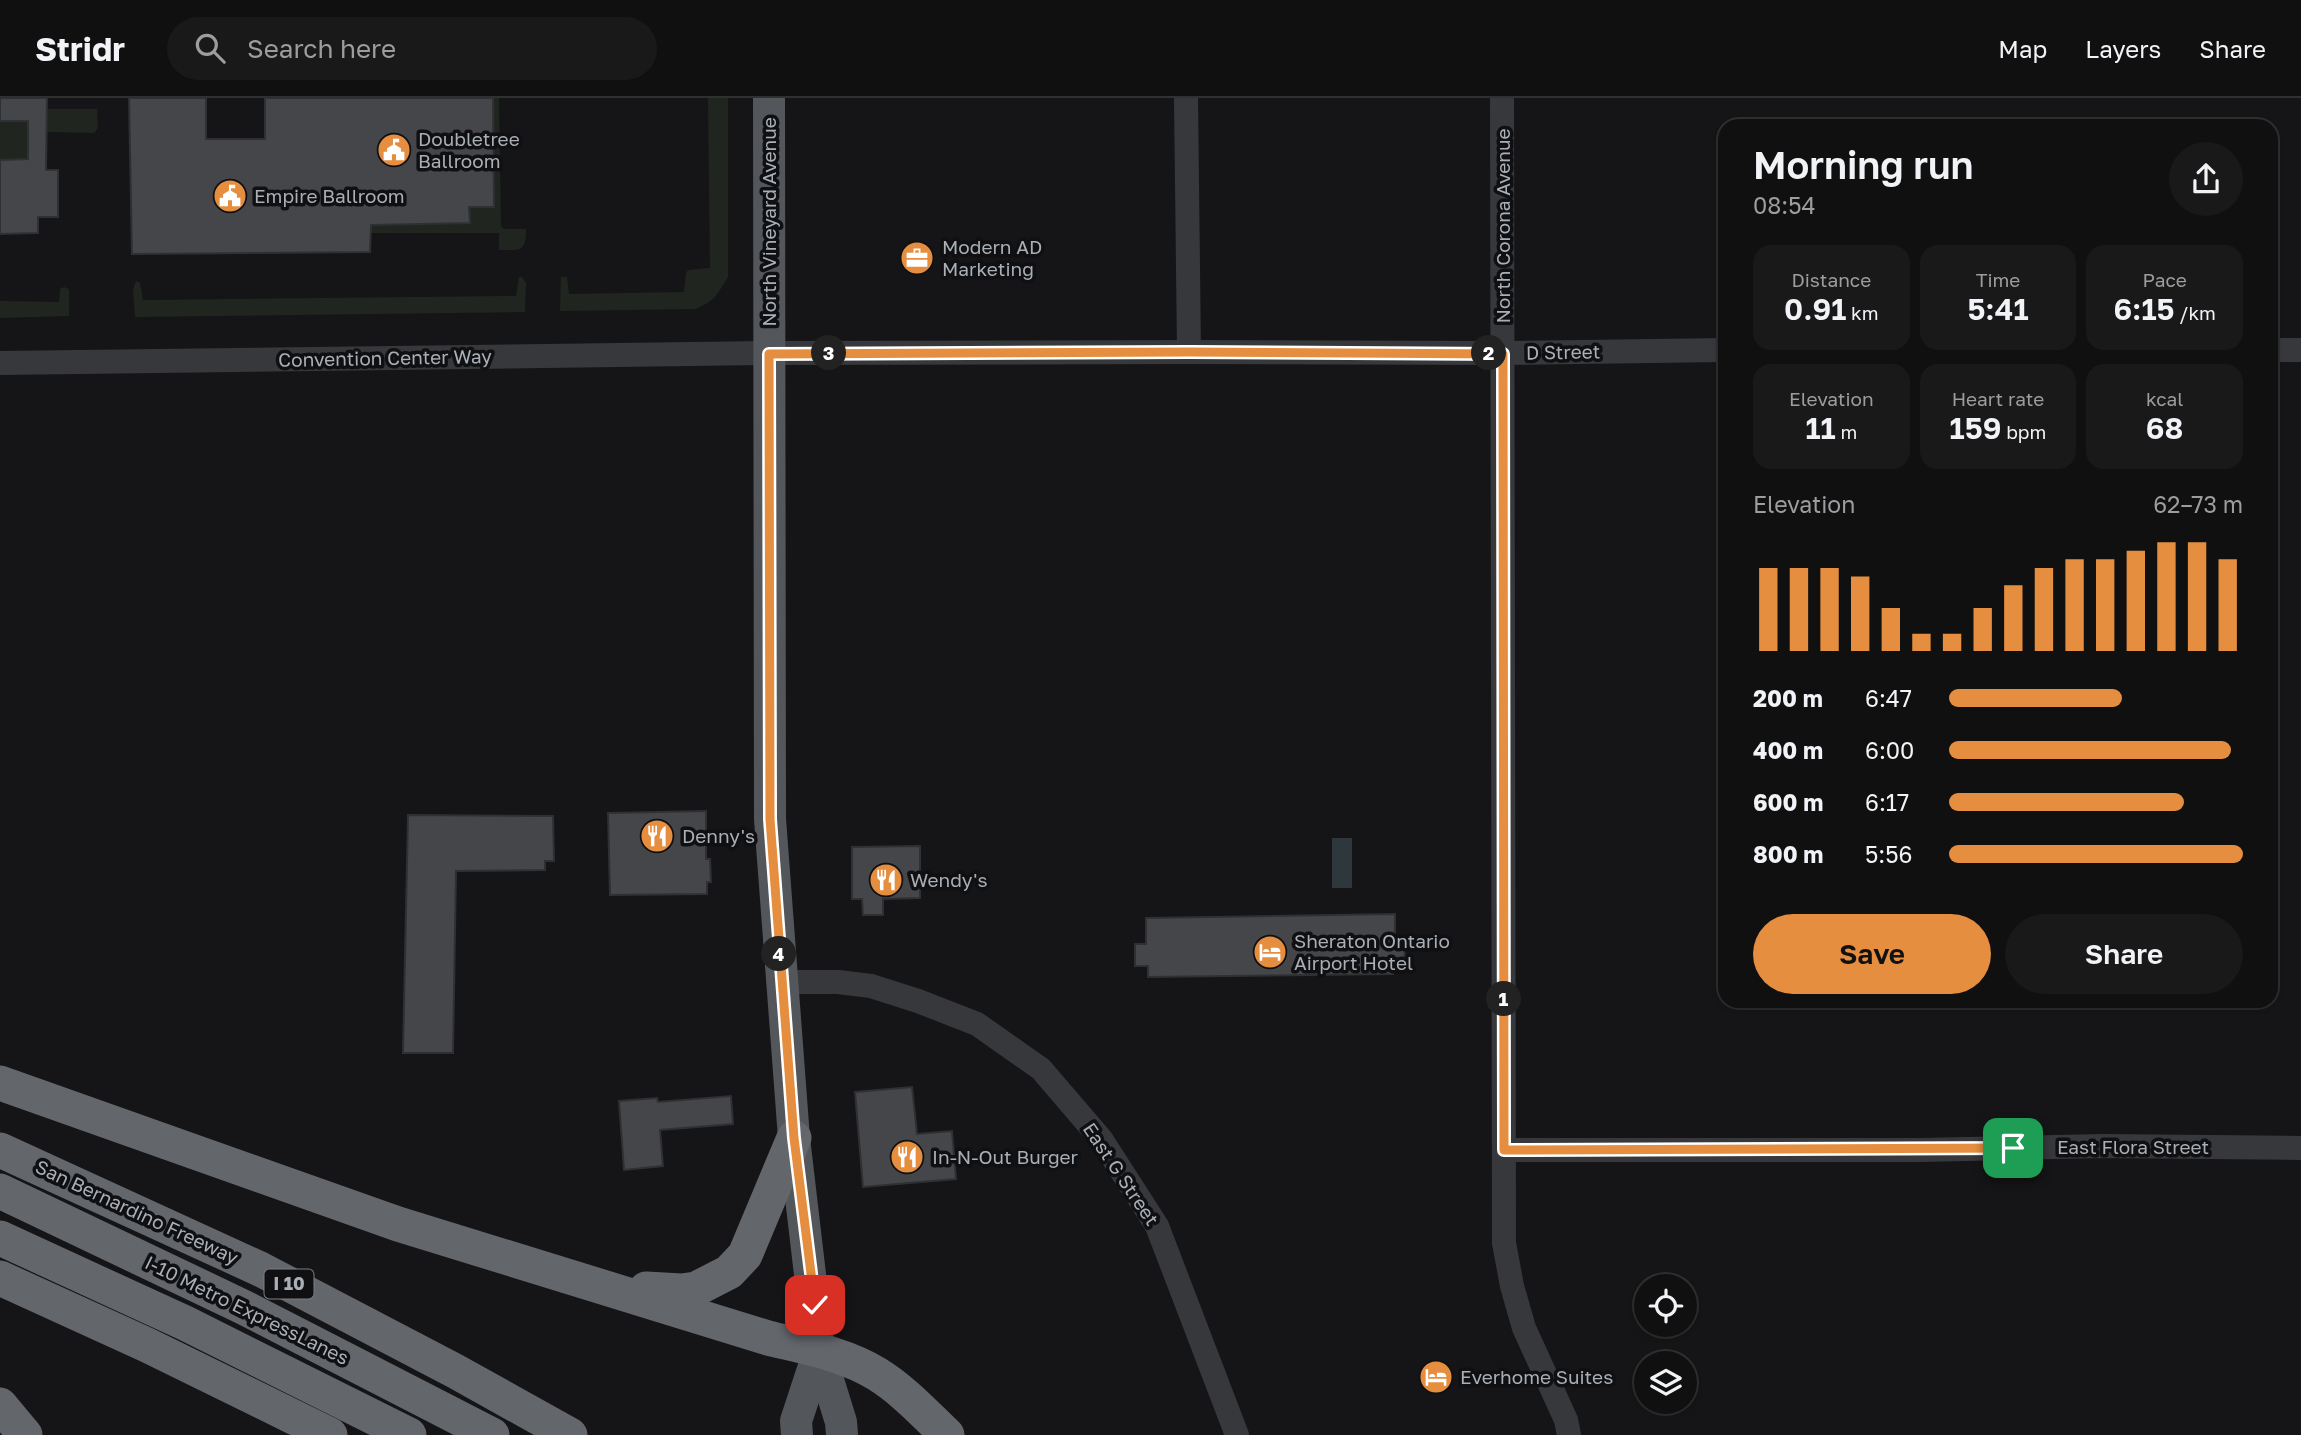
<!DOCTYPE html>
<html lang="en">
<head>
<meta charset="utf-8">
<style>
	:root { --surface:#101011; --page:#19191a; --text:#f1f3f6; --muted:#9c9d9f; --line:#303031; --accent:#e58e3f }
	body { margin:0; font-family:"Golos Text",sans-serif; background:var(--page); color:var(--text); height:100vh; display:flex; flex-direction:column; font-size:26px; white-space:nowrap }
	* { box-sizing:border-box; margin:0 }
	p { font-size:23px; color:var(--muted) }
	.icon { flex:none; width:38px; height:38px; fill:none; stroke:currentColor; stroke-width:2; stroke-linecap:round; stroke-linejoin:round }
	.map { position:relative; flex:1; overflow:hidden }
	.sheet { position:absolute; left:1718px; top:21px; width:560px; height:889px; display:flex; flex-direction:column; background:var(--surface); border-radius:21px; box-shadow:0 2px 5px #0004,0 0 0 2px var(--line) }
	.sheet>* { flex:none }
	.buttons { position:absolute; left:1634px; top:1176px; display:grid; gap:14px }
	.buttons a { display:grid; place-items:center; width:63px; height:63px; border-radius:50%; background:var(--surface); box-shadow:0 2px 5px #0004,0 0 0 2px var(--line); font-size:35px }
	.pin { position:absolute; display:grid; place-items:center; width:60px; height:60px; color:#fff; margin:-30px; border-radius:14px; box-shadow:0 4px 10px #0006 }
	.km { position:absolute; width:35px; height:35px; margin:-18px; border-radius:50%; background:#222; color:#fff; font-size:19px; line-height:35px; text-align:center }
	.round { display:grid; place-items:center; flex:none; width:74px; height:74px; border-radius:37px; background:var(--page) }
	.overview { display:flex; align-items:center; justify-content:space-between; height:119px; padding:0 35px }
	h1 { font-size:38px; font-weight:600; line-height:52px }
	.figures { display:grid; grid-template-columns:repeat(3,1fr); gap:10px; height:119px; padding:7px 35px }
	.figures div { display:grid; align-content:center; border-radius:18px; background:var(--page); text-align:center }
	.figures b { font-size:30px; font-weight:600 }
	.figures small { font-size:19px; font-weight:400 }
	.figures p { font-size:19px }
	.chart { height:196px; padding:14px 35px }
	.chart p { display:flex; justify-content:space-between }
	.chart svg { width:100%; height:126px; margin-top:7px; stroke:var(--accent); stroke-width:6 }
	.primary-button { display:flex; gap:14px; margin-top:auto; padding:14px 35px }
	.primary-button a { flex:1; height:80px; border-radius:42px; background:var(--accent); color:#111; font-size:28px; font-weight:600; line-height:80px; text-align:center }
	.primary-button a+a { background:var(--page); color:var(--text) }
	ul { padding:0 35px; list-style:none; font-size:23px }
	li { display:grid; grid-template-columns:112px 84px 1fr; align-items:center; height:52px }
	li i { height:18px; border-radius:9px; background:var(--accent) }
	header { display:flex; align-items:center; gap:42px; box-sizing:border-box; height:98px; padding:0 35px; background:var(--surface); border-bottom:2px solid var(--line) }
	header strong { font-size:33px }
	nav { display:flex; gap:38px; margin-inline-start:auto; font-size:24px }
	.search { width:490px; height:63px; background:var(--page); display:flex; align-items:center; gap:18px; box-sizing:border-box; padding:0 24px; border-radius:38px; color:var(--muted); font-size:26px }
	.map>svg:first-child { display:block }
	.green { fill:#20261f }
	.water { fill:#2e383c }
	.building { fill:#44464a; stroke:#2f3033; stroke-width:2 }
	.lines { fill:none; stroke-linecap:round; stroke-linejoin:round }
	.minor { stroke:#36383b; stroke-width:24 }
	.major { stroke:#53565a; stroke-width:32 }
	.highway { stroke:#63676c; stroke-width:35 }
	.route-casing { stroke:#fff; stroke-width:14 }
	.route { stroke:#e58e3f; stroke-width:9 }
	.labels { text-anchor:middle; stroke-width:7; stroke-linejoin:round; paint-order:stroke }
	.shield { fill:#101012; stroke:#7a7f85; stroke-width:2 }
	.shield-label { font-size:18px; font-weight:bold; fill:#a8afb6 }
	.poi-label { font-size:19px; fill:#a8afb6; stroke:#101012; text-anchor:start }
	.street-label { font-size:19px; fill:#a8afb6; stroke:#101012 }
</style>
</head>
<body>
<header>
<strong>Stridr</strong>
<div class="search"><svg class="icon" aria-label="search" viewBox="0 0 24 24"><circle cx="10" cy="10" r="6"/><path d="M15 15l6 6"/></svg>Search here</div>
<nav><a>Map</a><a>Layers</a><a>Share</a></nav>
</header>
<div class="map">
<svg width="2301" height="1337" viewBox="0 0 2301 1337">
	<rect width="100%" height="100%" fill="#151517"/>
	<g class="green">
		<path d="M493 0H499L501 128 504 131H526C526 155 520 152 499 152V135H370L371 127 469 125V109H494Z"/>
		<path d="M708 0H728V179C717 196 716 203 695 211L560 213 561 179H567L569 196 684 194 686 174 689 172 710 170Z"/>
		<polygon points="47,11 97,11 98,30 94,35 47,34"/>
		<polygon points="0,23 28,23 28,61 0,62"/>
		<polygon points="519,179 522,179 526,185 525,214 135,219 133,192 136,183 140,185 143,202 516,198"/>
		<polygon points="64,189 69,191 69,218 0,220 0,203 59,204 60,191"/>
	</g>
	<rect class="water" x="1332" y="740" width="20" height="50"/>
	<g class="building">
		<polygon points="0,0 47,0 46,72 58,72 58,119 38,119 38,135 0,136 0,62 28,61 28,23 0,23"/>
		<polygon points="129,0 206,0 206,41 265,41 265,0 493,0 494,109 469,109 470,125 371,127 370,154 132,156"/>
		<polygon points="706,713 706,761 710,761 711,784 707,784 707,796 610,797 608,715"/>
		<polygon points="408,717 553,718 554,763 545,763 545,772 456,773 453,955 403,955"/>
		<polygon points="920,748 920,800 883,801 883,817 863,817 862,801 852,801 852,749"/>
		<polygon points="1395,816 1395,844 1404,844 1405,863 1393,863 1393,876 1148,879 1148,868 1135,868 1135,846 1146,846 1146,820"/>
		<polygon points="912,989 917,1036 952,1033 956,1081 863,1089 855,994"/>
		<polygon points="731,998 733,1026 660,1032 663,1068 624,1072 619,1003 657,1000 658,1004"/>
	</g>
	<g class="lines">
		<g class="minor">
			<polyline points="1186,0 1189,254"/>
			<polyline points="1502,0 1504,1145 1512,1188 1524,1230 1566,1322 1569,1337"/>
			<polyline points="2272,252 2301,252"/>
			<polyline points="0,265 770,255 1189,254 1503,255 1726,252"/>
			<polyline points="781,884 838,884 871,888 918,903 977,926 1041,971 1101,1041 1157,1128 1237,1337"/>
			<polyline points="1504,1052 1922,1052 2104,1048 2301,1050"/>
		</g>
		<g class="major">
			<polyline points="769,0 770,721 794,1040 819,1253 841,1324 842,1337"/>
			<polyline points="797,1337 796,1323 819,1253"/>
		</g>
		<g class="highway">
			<path d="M0 985 398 1126 768 1240C804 1249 845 1256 877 1276 903 1292 925 1316 947 1337"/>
			<polyline points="0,1052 260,1171 455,1273 570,1337"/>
			<polyline points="0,1093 243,1209 492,1337"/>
			<polyline points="0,1140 185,1225 409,1337"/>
			<polyline points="0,1180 147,1247 330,1337"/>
			<polyline points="646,1191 681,1193 696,1191 729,1174 745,1157 794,1040"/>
			<polyline points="0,1307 25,1337"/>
		</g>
	</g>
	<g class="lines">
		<defs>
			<polyline id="route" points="815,1207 794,1040 770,721 769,256 1189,254 1503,256 1504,1052 2013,1050"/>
		</defs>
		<use href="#route" class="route-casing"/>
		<use href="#route" class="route"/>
	</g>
	<defs>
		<symbol id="civic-disc" viewBox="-11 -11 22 22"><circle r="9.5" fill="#e58e3f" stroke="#101012"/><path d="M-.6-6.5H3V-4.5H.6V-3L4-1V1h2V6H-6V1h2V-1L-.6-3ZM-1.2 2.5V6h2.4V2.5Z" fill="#fff"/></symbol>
		<symbol id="office-disc" viewBox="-11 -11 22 22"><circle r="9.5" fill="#e58e3f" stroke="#101012"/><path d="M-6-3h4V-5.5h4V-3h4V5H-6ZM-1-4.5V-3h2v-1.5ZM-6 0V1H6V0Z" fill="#fff"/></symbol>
		<symbol id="restaurant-disc" viewBox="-11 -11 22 22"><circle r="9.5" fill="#e58e3f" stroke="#101012"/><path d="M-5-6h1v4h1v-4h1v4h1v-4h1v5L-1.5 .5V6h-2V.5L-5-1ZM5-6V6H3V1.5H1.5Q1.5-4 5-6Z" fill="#fff"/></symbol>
		<symbol id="hotel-disc" viewBox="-11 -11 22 22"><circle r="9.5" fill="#e58e3f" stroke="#101012"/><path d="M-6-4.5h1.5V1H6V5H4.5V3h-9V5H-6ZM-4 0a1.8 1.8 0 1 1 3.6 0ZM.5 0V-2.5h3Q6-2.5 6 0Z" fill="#fff"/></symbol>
	</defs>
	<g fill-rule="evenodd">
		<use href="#civic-disc" x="375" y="33" width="38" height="38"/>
		<use href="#civic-disc" x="211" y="79" width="38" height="38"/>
		<use href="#office-disc" x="898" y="141" width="38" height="38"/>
		<use href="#restaurant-disc" x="638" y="719" width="38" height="38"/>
		<use href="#restaurant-disc" x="867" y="763" width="38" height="38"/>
		<use href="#hotel-disc" x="1251" y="835" width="38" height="38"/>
		<use href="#restaurant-disc" x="888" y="1040" width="38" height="38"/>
		<use href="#hotel-disc" x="1417" y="1260" width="38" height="38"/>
	</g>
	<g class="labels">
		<rect class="shield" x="264.5" y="1171.5" width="49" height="29" rx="5"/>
		<g class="shield-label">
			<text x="289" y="1192">I 10</text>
		</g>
		<g class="poi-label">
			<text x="418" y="48">Doubletree<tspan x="418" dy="22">Ballroom</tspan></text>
			<text x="254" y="105">Empire Ballroom</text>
			<text x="942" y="156">Modern AD<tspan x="942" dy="22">Marketing</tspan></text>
			<text x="682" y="745">Denny's</text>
			<text x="910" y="789">Wendy's</text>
			<text x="1294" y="850">Sheraton Ontario<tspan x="1294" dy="22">Airport Hotel</tspan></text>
			<text x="932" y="1066">In-N-Out Burger</text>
			<text x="1460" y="1286">Everhome Suites</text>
		</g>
		<g class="street-label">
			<text transform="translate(769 124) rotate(-90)" y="7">North Vineyard Avenue</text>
			<text transform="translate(1503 128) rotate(-90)" y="7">North Corona Avenue</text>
			<text transform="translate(1563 254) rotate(-1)" y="7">D Street</text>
			<text transform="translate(385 260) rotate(-1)" y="7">Convention Center Way</text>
			<text x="2133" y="1056">East Flora Street</text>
			<text transform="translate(1121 1076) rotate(56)" y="7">East G Street</text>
			<text transform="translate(137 1114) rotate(25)" y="7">San Bernardino Freeway</text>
			<text transform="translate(247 1212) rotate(26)" y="7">I-10 Metro ExpressLanes</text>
		</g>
	</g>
</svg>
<div class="buttons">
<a><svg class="icon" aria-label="locate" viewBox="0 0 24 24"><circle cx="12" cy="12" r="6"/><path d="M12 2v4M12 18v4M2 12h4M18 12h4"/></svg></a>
<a><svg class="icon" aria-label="layers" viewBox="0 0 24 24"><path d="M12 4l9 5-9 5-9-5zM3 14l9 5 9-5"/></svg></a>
</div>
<div class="pin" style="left:2013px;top:1050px;background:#1e9e55"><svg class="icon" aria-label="arrive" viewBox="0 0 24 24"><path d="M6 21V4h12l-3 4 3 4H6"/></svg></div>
<div class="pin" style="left:815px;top:1207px;background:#d93025"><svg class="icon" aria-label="check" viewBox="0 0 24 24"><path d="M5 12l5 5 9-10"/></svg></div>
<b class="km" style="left:1504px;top:901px">1</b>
<b class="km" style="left:1489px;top:255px">2</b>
<b class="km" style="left:829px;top:255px">3</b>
<b class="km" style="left:779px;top:856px">4</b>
<section class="sheet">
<div class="overview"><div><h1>Morning run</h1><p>08:54</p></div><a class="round"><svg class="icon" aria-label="share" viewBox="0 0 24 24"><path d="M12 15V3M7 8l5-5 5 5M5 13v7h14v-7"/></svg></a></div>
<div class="figures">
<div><p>Distance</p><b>0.91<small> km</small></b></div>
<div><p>Time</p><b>5:41</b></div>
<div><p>Pace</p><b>6:15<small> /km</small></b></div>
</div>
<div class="figures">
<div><p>Elevation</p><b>11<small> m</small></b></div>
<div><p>Heart rate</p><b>159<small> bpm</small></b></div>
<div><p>kcal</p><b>68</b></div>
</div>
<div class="chart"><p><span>Elevation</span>62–73 m</p>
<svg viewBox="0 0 160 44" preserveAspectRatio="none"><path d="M5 44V15M15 44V15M25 44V15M35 44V18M45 44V29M55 44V38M65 44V38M75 44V29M85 44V21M95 44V15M105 44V12M115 44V12M125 44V9M135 44V6M145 44V6M155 44V12"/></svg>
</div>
<ul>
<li><b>200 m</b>6:47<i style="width:59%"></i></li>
<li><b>400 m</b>6:00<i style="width:96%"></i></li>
<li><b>600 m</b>6:17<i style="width:80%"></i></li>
<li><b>800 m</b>5:56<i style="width:100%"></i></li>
</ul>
<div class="primary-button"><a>Save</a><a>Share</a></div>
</section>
</div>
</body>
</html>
